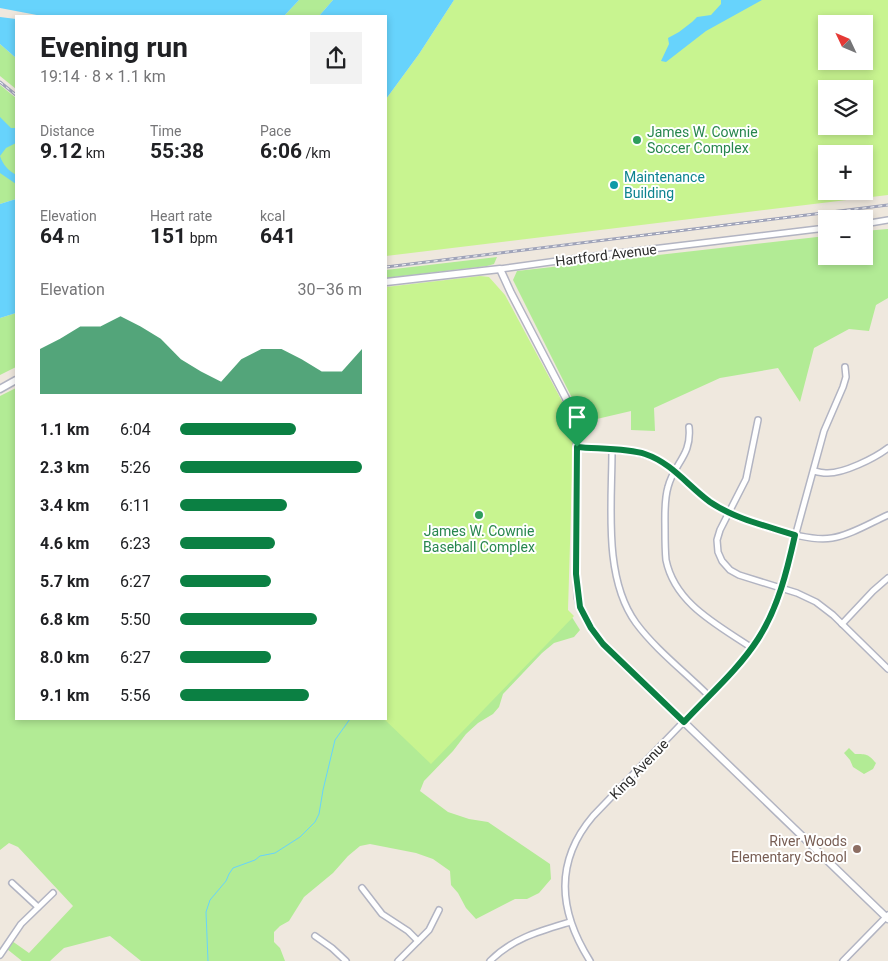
<!DOCTYPE html>
<html lang="en">
<head>
<meta charset="utf-8">
<style>
	:root { --surface:#fff; --page:#f2f2f2; --text:#202124; --muted:#757577; --accent:#0b8043 }
	body { margin:0; font-family:Roboto,sans-serif; background:var(--page); color:var(--text); height:100vh; display:flex; flex-direction:column; font-size:19px; white-space:nowrap }
	* { box-sizing:border-box; margin:0 }
	p { font-size:16px; color:var(--muted) }
	.icon { flex:none; width:28px; height:28px; fill:none; stroke:currentColor; stroke-width:2; stroke-linecap:round; stroke-linejoin:round }
	.map { position:relative; flex:1; overflow:hidden }
	.sheet { position:absolute; left:15px; top:15px; width:372px; height:705px; display:flex; flex-direction:column; background:var(--surface); border-radius:0px; box-shadow:0 2px 8px #0003 }
	.sheet>* { flex:none }
	.needle { width:32px; rotate:314deg }
	.fabs { position:absolute; left:818px; top:15px; display:grid; gap:10px }
	.fabs a { display:grid; place-items:center; width:55px; height:55px; border-radius:0px; background:var(--surface); box-shadow:0 2px 8px #0003; font-size:25px }
	.pin { position:absolute; display:grid; place-items:center; width:42px; height:42px; color:#fff; margin:-51px -21px; border-radius:50% 50% 50% 0; rotate:-45deg; box-shadow:0 0 5px #0007 }
	.pin .icon { rotate:45deg }
	.round { display:grid; place-items:center; flex:none; width:52px; height:52px; border-radius:0px; background:var(--page) }
	.overview { display:flex; align-items:center; justify-content:space-between; height:85px; padding:0 25px }
	h1 { font-size:28px; font-weight:700; line-height:38px }
	.stats { display:grid; grid-template-columns:repeat(3,1fr); gap:8px; height:85px; padding:5px 25px }
	.stats div { display:grid; align-content:center }
	.stats b { font-size:21px; font-weight:700 }
	.stats small { font-size:14px; font-weight:400 }
	.stats p { font-size:14px }
	.chart { height:140px; padding:10px 25px }
	.chart p { display:flex; justify-content:space-between }
	.chart svg { width:100%; height:90px; margin-top:5px; fill:var(--accent); opacity:.7 }
	ul { padding:0 25px; list-style:none; font-size:16px }
	li { display:grid; grid-template-columns:80px 60px 1fr; align-items:center; height:38px }
	li i { height:12px; border-radius:6px; background:var(--accent) }
	.map>svg:first-child { display:block }
	.green { fill:#b2eb95 }
	.pitch { fill:#c8f490; fill-rule:evenodd }
	.water { fill:#67d3fc }
	.lines { fill:none; stroke-linecap:round; stroke-linejoin:round }
	.stream { stroke:#67d3fc; stroke-width:1 }
	.minor-casing { stroke:#b2b4c2; stroke-width:8 }
	.tertiary-casing { stroke:#b2b4c2; stroke-width:9 }
	.minor { stroke:#fff; stroke-width:5 }
	.tertiary { stroke:#fff; stroke-width:6 }
	.rail-casing { stroke:#9fa3b9; stroke-width:3 }
	.rail { stroke:#fff; stroke-width:1; stroke-dasharray:4; stroke-linecap:butt }
	.route-casing { stroke:#fff; stroke-width:10 }
	.route { stroke:#0b8043; stroke-width:6 }
	.leisure-dot { fill:#2e9e5b; stroke:#fff; stroke-width:2 }
	.culture-dot { fill:#0f9aa8; stroke:#fff; stroke-width:2 }
	.education-dot { fill:#8d6e63; stroke:#fff; stroke-width:2 }
	.labels { text-anchor:middle; stroke-width:4; stroke-linejoin:round; paint-order:stroke }
	.leisure-label { font-size:14px; fill:#27864d; stroke:#fff; text-anchor:start }
	.culture-label { font-size:14px; fill:#0d838f; stroke:#fff; text-anchor:start }
	.street-label { font-size:14px; fill:#2d2d2d; stroke:#fff }
	.education-label { font-size:14px; fill:#785e54; stroke:#fff; text-anchor:end }
</style>
</head>
<body>
<div class="map">
<svg width="888" height="961" viewBox="0 0 888 961">
	<rect width="100%" height="100%" fill="#efe8de"/>
	<g class="green">
		<polygon points="299,0 333,0 319,16 284,16"/>
		<polygon points="0,44 16,58 16,89 0,76"/>
		<polygon points="0,85 16,98 16,199 0,204"/>
		<polygon points="888,229 888,298 876,305 869,331 849,329 814,348 800,402 778,368 720,378 654,408 655,431 631,430 631,411 584,422 513,280 517,271 826,236 826,256 864,256 864,231"/>
		<polygon points="497,257 494,264 487,266 386,278 386,270"/>
		<polygon points="16,313 16,367 0,375 0,318"/>
		<polygon points="16,388 16,719 386,719 565,606 580,630 574,637 554,643 542,653 503,694 499,707 493,714 478,723 466,734 453,751 424,781 420,791 448,812 469,819 488,822 550,864 551,879 539,893 527,899 515,899 476,919 466,908 458,893 451,885 450,871 433,859 416,853 370,844 360,846 348,856 333,873 304,897 289,921 280,926 274,932 274,942 280,948 285,961 141,961 110,936 64,948 50,961 22,961 7,949 12,941 29,953 73,906 18,847 9,843 0,850 0,396"/>
		<path d="M849 748 855 754C867 754 868 754 876 763L873 769 864 774 853 767 850 760 844 753Z"/>
	</g>
	<g class="pitch">
		<path d="M454 0H888V195L386 256V99L419 54ZM826 24H864V61H826ZM826 89H864V126H826ZM826 154H864V191H826Z"/>
		<polygon points="480,276 489,277 505,295 563,403 571,422 573,444 568,610 574,616 431,764 384,719 386,719 386,287"/>
	</g>
	<g class="water">
		<polygon points="0,0 299,0 284,16 42,16 0,8"/>
		<polygon points="333,0 454,0 419,54 386,99 386,16 319,16"/>
		<polygon points="721,0 762,0 706,31 666,62 661,61 669,44 668,38 679,32 692,22 697,17 711,15 721,4"/>
		<polygon points="0,17 16,19 16,58 0,44"/>
		<path d="M0 117 11 128H16V143L6 148 0 156C3 165 8 170 16 175V184L0 173Z"/>
		<polygon points="16,199 16,313 0,318 0,204"/>
	</g>
	<g class="lines">
		<polyline class="stream" points="208,961 206,912 210,900 226,881 229,874 233,868 255,860 260,856 275,853 300,837 315,822 319,814 323,790 335,740 350,719"/>
		<defs>
			<g id="minor">
				<polyline points="864,224 888,220"/>
				<polyline points="500,269 586,257 826,228"/>
				<polyline points="758,420 746,479 720,530 717,540 718,552 722,561 730,570 739,575 797,593 816,602 833,615 888,669"/>
				<path d="M689 427C692 456 674 463 668 487 664 500 665 516 665 529 665 539 665 550 666 560 675 604 718 625 752 648"/>
				<path d="M577 447C602 450 633 448 656 459 677 469 691 488 709 501 733 518 804 543 832 538 851 535 870 523 888 515"/>
				<path d="M612 451C612 504 603 578 636 623 656 650 685 672 709 696"/>
				<path d="M814 471C818 472 822 473 826 473 843 474 875 458 888 448"/>
				<polyline points="842,624 873,591 888,578"/>
				<polyline points="12,883 38,907"/>
				<polyline points="362,888 382,914 408,931 418,941"/>
				<polyline points="315,936 332,948 346,961"/>
				<polyline points="0,955 21,924 53,893"/>
				<polyline points="398,961 429,930 439,910"/>
				<path d="M490 961C513 938 540 931 570 922"/>
				<path d="M590 961C559 912 554 862 593 816L742 661 766 626 781 588 824 431 843 387 846 377 845 367"/>
				<polyline points="843,961 888,915"/>
			</g>
			<g id="tertiary">
				<polyline points="386,282 500,269 511,293 570,406 575,419 577,434 576,574 578,598 580,607 591,628 603,644 888,919"/>
				<polyline points="0,389 16,380"/>
			</g>
		</defs>
		<use href="#minor" class="minor-casing"/>
		<use href="#tertiary" class="tertiary-casing"/>
		<use href="#minor" class="minor"/>
		<use href="#tertiary" class="tertiary"/>
		<defs>
			<g id="rail">
				<polyline points="0,82 16,95"/>
				<polyline points="386,267 888,205"/>
			</g>
		</defs>
		<use href="#rail" class="rail-casing"/>
		<use href="#rail" class="rail"/>
	</g>
	<g class="lines">
		<defs>
			<path id="route" d="M577 447C597 449 627 448 645 454 672 463 688 486 710 502 735 519 767 526 795 535 787 571 778 608 758 639 738 670 709 695 684 722L603 644 591 628 580 607 576 574Z"/>
		</defs>
		<use href="#route" class="route-casing"/>
		<use href="#route" class="route"/>
	</g>
	<g class="leisure-dot">
		<circle cx="637" cy="140" r="5"/>
		<circle cx="479" cy="515" r="5"/>
	</g>
	<circle class="culture-dot" cx="614" cy="185" r="5"/>
	<circle class="education-dot" cx="857" cy="849" r="5"/>
	<g class="labels">
		<g class="leisure-label">
			<text x="647" y="137">James W. Cownie<tspan x="647" dy="16">Soccer Complex</tspan></text>
			<text x="479" y="536" text-anchor="middle">James W. Cownie<tspan x="479" dy="16">Baseball Complex</tspan></text>
		</g>
		<g class="culture-label">
			<text x="624" y="182">Maintenance<tspan x="624" dy="16">Building</tspan></text>
		</g>
		<g class="street-label">
			<text transform="translate(606 255) rotate(-7)" y="5">Hartford Avenue</text>
			<text transform="translate(639 769) rotate(-46)" y="5">King Avenue</text>
		</g>
		<g class="education-label">
			<text x="847" y="846">River Woods<tspan x="847" dy="16">Elementary School</tspan></text>
		</g>
	</g>
</svg>
<div class="fabs">
<a><svg class="needle" viewBox="-14 -14 28 28"><path d="M0-13l5 13h-10z" fill="#e53935"/><path d="M0 13l5-13h-10z" fill="#757577"/></svg></a>
<a><svg class="icon" aria-label="layers" viewBox="0 0 24 24"><path d="M12 4l9 5-9 5-9-5zM3 14l9 5 9-5"/></svg></a>
<a>+</a>
<a>−</a>
</div>
<div class="pin" style="left:577px;top:447px;background:#1e9e55"><svg class="icon" aria-label="arrive" viewBox="0 0 24 24"><path d="M6 21V4h12l-3 4 3 4H6"/></svg></div>
<section class="sheet">
<div class="overview"><div><h1>Evening run</h1><p>19:14 · 8 × 1.1 km</p></div><a class="round"><svg class="icon" aria-label="share" viewBox="0 0 24 24"><path d="M12 15V3M7 8l5-5 5 5M5 13v7h14v-7"/></svg></a></div>
<div class="stats">
<div><p>Distance</p><b>9.12<small> km</small></b></div>
<div><p>Time</p><b>55:38</b></div>
<div><p>Pace</p><b>6:06<small> /km</small></b></div>
</div>
<div class="stats">
<div><p>Elevation</p><b>64<small> m</small></b></div>
<div><p>Heart rate</p><b>151<small> bpm</small></b></div>
<div><p>kcal</p><b>641</b></div>
</div>
<div class="chart"><p><span>Elevation</span>30–36 m</p>
<svg viewBox="0 0 160 44" preserveAspectRatio="none"><path d="M0 44V22L10 17L20 11L30 11L40 6L50 11L60 17L70 27L80 33L90 38L100 27L110 22L120 22L130 27L140 33L150 33L160 22V44z"/></svg>
</div>
<ul>
<li><b>1.1 km</b>6:04<i style="width:64%"></i></li>
<li><b>2.3 km</b>5:26<i style="width:100%"></i></li>
<li><b>3.4 km</b>6:11<i style="width:59%"></i></li>
<li><b>4.6 km</b>6:23<i style="width:52%"></i></li>
<li><b>5.7 km</b>6:27<i style="width:50%"></i></li>
<li><b>6.8 km</b>5:50<i style="width:75%"></i></li>
<li><b>8.0 km</b>6:27<i style="width:50%"></i></li>
<li><b>9.1 km</b>5:56<i style="width:71%"></i></li>
</ul>
</section>
</div>
</body>
</html>
